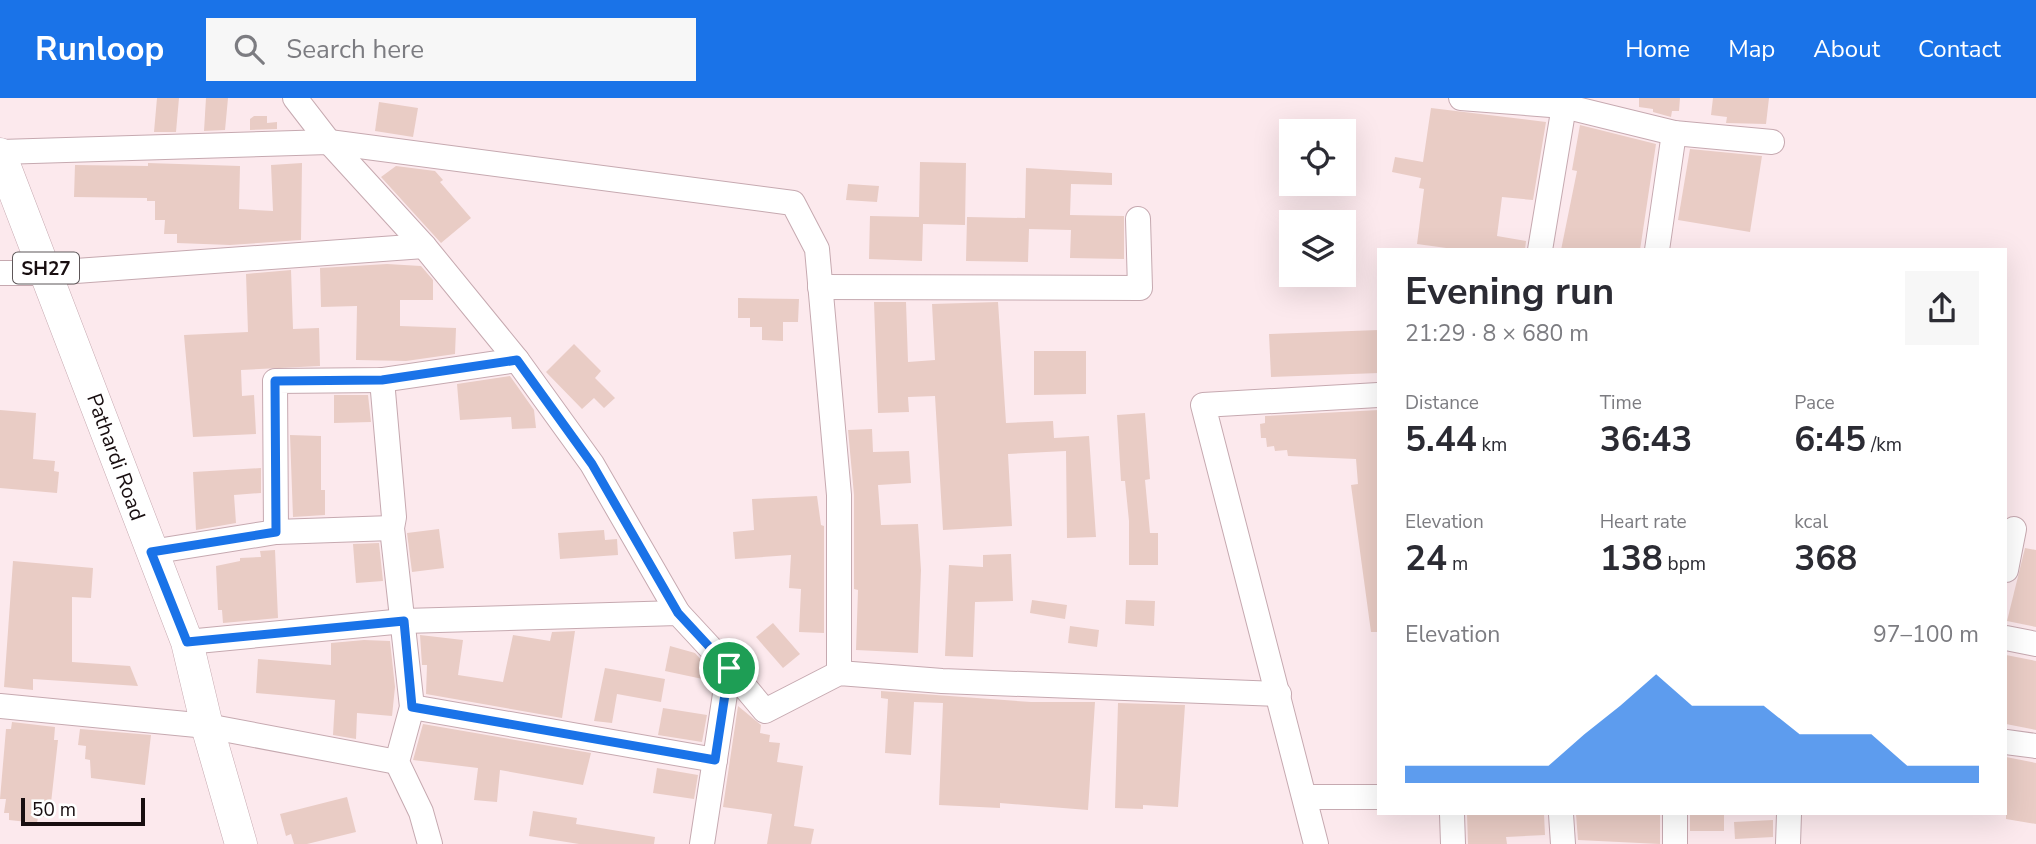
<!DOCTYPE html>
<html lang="en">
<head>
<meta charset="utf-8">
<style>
	:root { --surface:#fff; --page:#f7f7f7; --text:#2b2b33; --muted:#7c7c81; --accent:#1a73e8 }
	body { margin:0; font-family:"Nunito Sans",sans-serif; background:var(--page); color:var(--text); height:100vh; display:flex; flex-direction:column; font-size:26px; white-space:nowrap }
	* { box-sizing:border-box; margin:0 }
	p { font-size:23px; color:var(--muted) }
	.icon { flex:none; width:38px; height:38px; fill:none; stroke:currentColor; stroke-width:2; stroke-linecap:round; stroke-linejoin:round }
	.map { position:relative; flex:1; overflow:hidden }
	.details { position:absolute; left:1377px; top:150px; width:630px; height:567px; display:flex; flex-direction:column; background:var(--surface); border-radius:0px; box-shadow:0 7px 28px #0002 }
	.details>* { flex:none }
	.controls { position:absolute; left:1279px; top:21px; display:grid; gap:14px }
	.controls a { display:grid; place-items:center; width:77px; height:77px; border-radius:0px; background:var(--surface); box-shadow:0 7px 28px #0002; font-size:35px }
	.scale { position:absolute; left:21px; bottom:18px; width:124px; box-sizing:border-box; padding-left:7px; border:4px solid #180e10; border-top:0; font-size:19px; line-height:24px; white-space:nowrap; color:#180e10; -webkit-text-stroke:5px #fff; paint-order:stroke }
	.pin { position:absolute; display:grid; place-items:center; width:60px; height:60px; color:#fff; margin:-30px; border:4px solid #fff; border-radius:50%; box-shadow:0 2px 7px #0007 }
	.round { display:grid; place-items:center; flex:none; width:74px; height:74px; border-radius:0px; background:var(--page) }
	.overview { display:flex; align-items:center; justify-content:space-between; height:119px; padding:0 28px }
	h1 { font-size:38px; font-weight:700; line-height:52px }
	.metrics { display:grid; grid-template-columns:repeat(3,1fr); gap:10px; height:119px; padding:7px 28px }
	.metrics div { display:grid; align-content:center }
	.metrics b { font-size:35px; font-weight:700 }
	.metrics small { font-size:19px; font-weight:400 }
	.metrics p { font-size:19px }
	.chart { height:196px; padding:14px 28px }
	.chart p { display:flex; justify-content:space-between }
	.chart svg { width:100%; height:126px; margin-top:7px; fill:var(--accent); opacity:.7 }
	header { display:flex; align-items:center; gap:42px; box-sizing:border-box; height:98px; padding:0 35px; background:var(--accent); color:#fff }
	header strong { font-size:33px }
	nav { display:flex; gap:38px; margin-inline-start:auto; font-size:24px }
	.search { width:490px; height:63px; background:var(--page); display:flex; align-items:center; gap:18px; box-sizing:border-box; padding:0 24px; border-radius:0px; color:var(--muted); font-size:26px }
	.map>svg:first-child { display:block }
	.building { fill:#e9ccc5 }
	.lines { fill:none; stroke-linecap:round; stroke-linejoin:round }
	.minor-casing { stroke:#c6a9b0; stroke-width:26 }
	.major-casing { stroke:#c6a9b0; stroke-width:33 }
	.minor { stroke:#fff; stroke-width:24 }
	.major { stroke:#fff; stroke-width:32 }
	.route-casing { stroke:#fff; stroke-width:14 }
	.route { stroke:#1a73e8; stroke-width:9 }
	.labels { text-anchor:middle; stroke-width:5; stroke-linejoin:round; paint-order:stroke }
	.shield { fill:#fff; stroke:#5d5658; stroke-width:2 }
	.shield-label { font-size:19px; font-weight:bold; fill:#180e10 }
	.street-label { font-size:21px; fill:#180e10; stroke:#fff }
</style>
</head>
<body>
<header>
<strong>Runloop</strong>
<div class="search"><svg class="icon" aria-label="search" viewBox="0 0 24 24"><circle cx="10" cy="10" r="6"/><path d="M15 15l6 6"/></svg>Search here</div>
<nav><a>Home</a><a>Map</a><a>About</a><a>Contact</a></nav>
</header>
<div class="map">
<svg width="2036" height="746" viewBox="0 0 2036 746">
	<rect width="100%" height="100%" fill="#fce9ed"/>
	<g class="building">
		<polygon points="157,0 179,0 176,34 154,34"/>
		<polygon points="206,0 228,0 225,32 204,33"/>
		<polygon points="1639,0 1680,0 1679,13 1672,13 1671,19 1653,14 1653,11 1639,9"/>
		<polygon points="1713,0 1769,0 1766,26 1726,25 1727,19 1711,17"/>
		<polygon points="379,4 418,10 413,39 375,33"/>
		<polygon points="1431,10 1546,24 1533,102 1502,99 1497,138 1526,143 1525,152 1461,152 1417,146 1424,91 1419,90 1421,80 1392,74 1395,59 1423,64"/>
		<polygon points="254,18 267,18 267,25 277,24 277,31 250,32 250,21"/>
		<polygon points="1580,27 1656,46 1640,152 1561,152 1577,73 1572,72"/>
		<polygon points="1690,51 1762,58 1750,134 1678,122"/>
		<polygon points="920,64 966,65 965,127 923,126 922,163 869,161 870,118 919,119"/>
		<polygon points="148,65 240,68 239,111 273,113 271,67 302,65 301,142 230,147 177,145 177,136 164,136 165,122 155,122 155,103 147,103 147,100 74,99 75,67 148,68"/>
		<polygon points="396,68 435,73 443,82 440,84 471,120 441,145 381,79"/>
		<polygon points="1026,70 1112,75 1112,87 1071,86 1070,117 1124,118 1124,161 1070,160 1071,132 1029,131 1028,164 966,163 967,119 1025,120"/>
		<polygon points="848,86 879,88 877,104 846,102"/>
		<polygon points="387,166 421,168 433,182 433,202 400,202 400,228 456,230 455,256 406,263 356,262 357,208 321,209 320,170"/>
		<polygon points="291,172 293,231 319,230 320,268 241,272 242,298 254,297 256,336 193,339 184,237 248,234 246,176"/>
		<polygon points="738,200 799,201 798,224 783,224 783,243 762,242 762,229 750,229 750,220 738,220"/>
		<polygon points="874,204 906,204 908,264 935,262 932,206 998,204 1006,325 1053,323 1054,340 1089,338 1096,439 1067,440 1066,353 1008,356 1012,428 943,432 935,298 908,299 909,314 878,315"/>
		<polygon points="1379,232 1379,275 1271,279 1269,236"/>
		<polygon points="574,246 601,273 595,280 615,300 604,310 594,300 582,311 546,274"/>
		<polygon points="1034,253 1086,253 1086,296 1034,297"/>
		<polygon points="510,278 534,312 536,330 512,331 511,319 460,322 457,286"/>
		<polygon points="334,297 368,297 371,324 334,325"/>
		<polygon points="0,312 36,315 33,361 55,363 54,373 59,374 57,395 0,390"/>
		<polygon points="1379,312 1379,534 1371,534 1351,387 1358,386 1356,361 1288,358 1287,352 1275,353 1274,348 1267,349 1266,340 1261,340 1260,326 1265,325 1265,318"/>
		<polygon points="1145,315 1150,381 1145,382 1150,435 1158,435 1158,467 1129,467 1129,423 1125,383 1121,383 1117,317"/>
		<polygon points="872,331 873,354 909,353 911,385 878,387 881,427 918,426 921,472 918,555 856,552 858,492 854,491 854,397 848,332"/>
		<polygon points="290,337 321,338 321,392 325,392 325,417 293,419"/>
		<polygon points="261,370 261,395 234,397 236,425 196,432 193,374"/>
		<polygon points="817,398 821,427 824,428 824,535 799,534 801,491 789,490 791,457 735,461 733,434 754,432 752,401"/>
		<polygon points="439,431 444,470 412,474 407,435"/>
		<polygon points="604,432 605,442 617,441 618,457 560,461 558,435"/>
		<polygon points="379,445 383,483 356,485 353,446"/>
		<polygon points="2025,450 2036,452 2036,529 2007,523"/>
		<polygon points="275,452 278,520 223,525 222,512 218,512 216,468 240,463 240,460 261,459 260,453"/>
		<polygon points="1011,456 1013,503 975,504 973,559 945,558 949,467 983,469 983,457"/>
		<polygon points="13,463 93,470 91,500 72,499 72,564 130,568 138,588 33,581 33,592 4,589"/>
		<polygon points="1032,502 1067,507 1065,521 1030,515"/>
		<polygon points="1126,502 1155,503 1154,528 1125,526"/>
		<polygon points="773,525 800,556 783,570 756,539"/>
		<polygon points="1070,528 1099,532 1097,549 1068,545"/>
		<polygon points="575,533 562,620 426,596 427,567 422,567 420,537 463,542 458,577 503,584 513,537 550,543 552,534"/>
		<polygon points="364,542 390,543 395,589 392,618 357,615 356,641 333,637 335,602 256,595 258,561 331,567 331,545"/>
		<polygon points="670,548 695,555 713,575 712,583 665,573"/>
		<polygon points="2006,557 2036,563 2036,632 2006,626"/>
		<polygon points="605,570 665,581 661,604 617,596 612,625 594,623"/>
		<polygon points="881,593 1031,604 1095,604 1088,712 1000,705 1000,710 939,707 943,605 914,604 911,657 885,655 888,601 881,600"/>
		<polygon points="1118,605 1185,607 1178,709 1143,707 1143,711 1115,710"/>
		<polygon points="738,608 761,627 760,635 770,637 769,644 780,645 777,664 803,668 794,728 814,731 811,746 767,746 772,716 723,709"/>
		<polygon points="663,610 707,617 702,644 658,637"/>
		<polygon points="12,624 55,629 54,642 58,642 51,705 46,704 44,719 38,719 37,725 9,722 9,715 4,715 6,701 0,701 6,631 11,631"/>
		<polygon points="423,626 591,655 583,687 500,672 497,704 474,702 478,670 413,662"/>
		<polygon points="80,631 151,637 145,687 91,680 90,662 85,661 86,648 78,647"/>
		<polygon points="2006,659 2036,665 2036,726 2006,721"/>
		<polygon points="657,670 698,677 694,701 653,695"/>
		<polygon points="347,699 356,734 307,746 294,746 291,736 286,738 280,716"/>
		<polygon points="533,713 577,720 576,726 655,739 654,746 579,746 529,738"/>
		<polygon points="1467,716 1544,716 1545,737 1506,739 1507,746 1468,746"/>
		<polygon points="1576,716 1660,716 1660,746 1578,742"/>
		<rect x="1690" y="716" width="34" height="17"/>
		<polygon points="1773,722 1773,739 1735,741 1734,724"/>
	</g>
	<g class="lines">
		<defs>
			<g id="minor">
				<polyline points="1461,0 1564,8 1674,35 1772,44"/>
				<polyline points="0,54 329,44 793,105 817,151 839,397 839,575"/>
				<polyline points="1540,152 1564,8"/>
				<polyline points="1657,152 1674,35"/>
				<polyline points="0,175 48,175 424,148"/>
				<polyline points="820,189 1140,190 1138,121"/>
				<polyline points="517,262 592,366 678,515"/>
				<polyline points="382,282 394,419 392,430 412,609 397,664 421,714 430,746"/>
				<polyline points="276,434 275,283 382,282 517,262 424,148 329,44 295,0"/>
				<polyline points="151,454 276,434 392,430"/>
				<polyline points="2006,472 2014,431"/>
				<polyline points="2006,540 2036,546"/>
				<polyline points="187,544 404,523 678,515 729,570"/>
				<polyline points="0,608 207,628 397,664"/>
				<polyline points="412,609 715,662"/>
				<polyline points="2006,644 2036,648"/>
				<polyline points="1305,699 1379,699"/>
				<polyline points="1452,716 1453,746"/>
				<polyline points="1561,716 1563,746"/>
				<polyline points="1675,716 1675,746"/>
				<polyline points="702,746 729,570 765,613 839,575 942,583 1279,596"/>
				<polyline points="1316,746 1203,307 1378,297"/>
				<polyline points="1788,746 1789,716"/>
			</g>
			<polyline id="major" points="0,56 187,544 207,628 241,746"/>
		</defs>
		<use href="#minor" class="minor-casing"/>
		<use href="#major" class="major-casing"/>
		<use href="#minor" class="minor"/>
		<use href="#major" class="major"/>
	</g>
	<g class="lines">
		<defs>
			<polygon id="route" points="517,262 592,366 678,515 729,570 715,662 412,609 404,523 187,544 151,454 276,434 275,283 382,282"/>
		</defs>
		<use href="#route" class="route-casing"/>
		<use href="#route" class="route"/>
	</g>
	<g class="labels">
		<rect class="shield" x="13" y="154.5" width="66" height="31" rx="5"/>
		<g class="shield-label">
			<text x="46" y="177">SH27</text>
		</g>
		<g class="street-label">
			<text transform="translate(116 359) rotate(70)" y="7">Pathardi Road</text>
		</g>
	</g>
</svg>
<div class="controls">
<a><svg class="icon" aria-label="locate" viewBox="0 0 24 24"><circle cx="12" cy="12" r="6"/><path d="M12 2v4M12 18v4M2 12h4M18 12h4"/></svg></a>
<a><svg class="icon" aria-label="layers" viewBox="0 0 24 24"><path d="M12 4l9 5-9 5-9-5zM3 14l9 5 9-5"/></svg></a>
</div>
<div class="scale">50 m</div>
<div class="pin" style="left:729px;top:570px;background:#1e9e55"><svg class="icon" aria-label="arrive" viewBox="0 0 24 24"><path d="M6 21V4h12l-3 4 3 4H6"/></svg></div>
<section class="details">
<div class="overview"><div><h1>Evening run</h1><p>21:29 · 8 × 680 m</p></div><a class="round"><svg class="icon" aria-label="share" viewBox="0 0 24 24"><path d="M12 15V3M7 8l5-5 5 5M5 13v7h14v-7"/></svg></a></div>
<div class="metrics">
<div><p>Distance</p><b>5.44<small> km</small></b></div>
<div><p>Time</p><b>36:43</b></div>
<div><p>Pace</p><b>6:45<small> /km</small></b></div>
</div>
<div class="metrics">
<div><p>Elevation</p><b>24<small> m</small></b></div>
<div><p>Heart rate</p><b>138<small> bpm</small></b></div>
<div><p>kcal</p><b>368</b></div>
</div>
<div class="chart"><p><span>Elevation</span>97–100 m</p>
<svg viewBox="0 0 160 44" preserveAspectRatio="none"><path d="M0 44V38L10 38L20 38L30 38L40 38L50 27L60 17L70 6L80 17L90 17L100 17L110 27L120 27L130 27L140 38L150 38L160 38V44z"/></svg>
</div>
</section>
</div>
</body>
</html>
